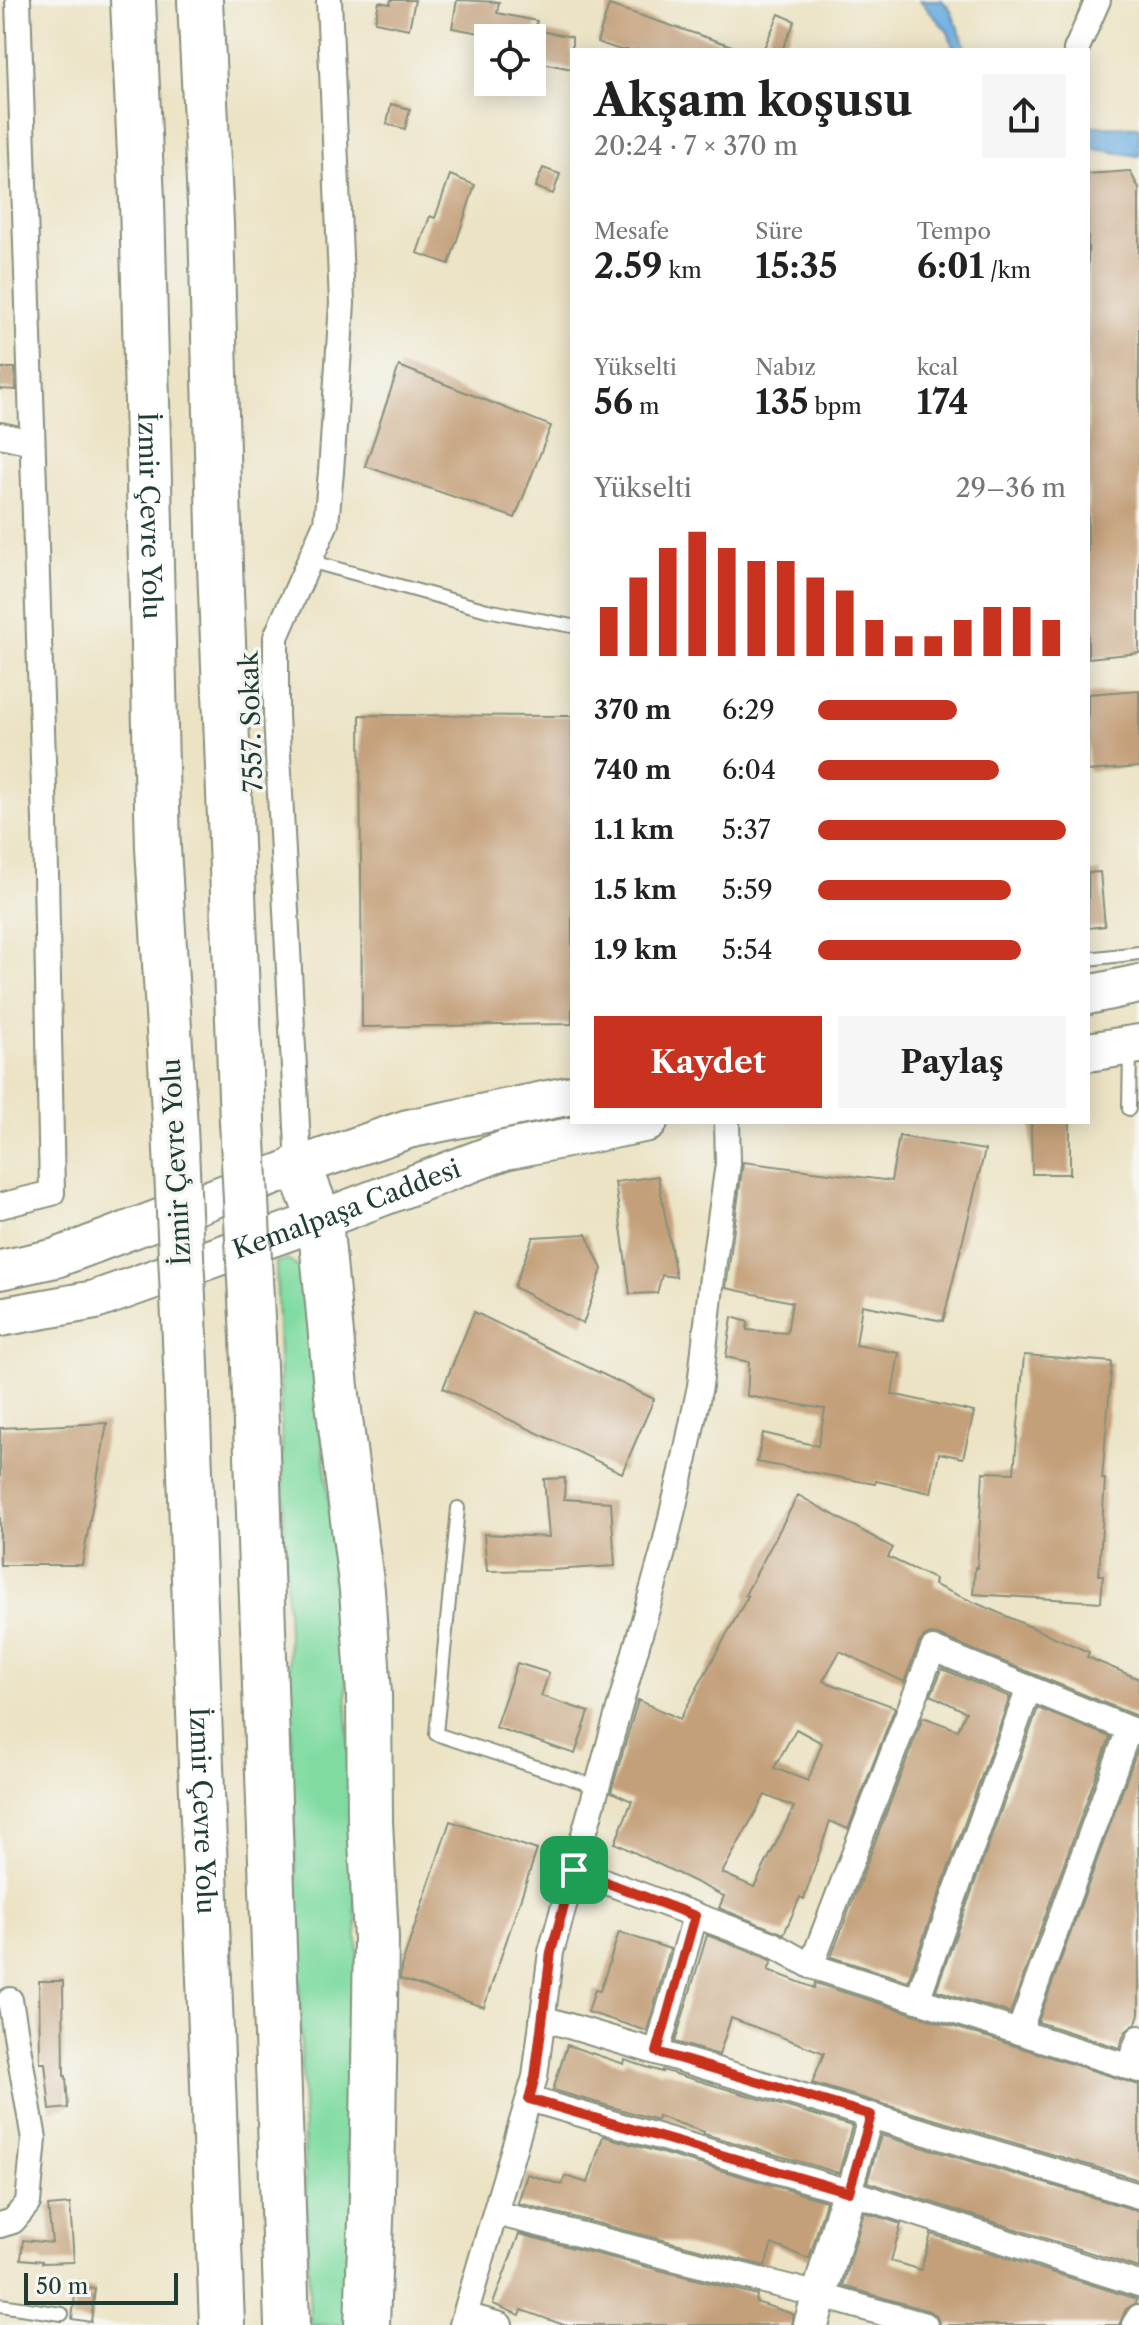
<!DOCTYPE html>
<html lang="tr">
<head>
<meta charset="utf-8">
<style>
	:root { --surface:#fff; --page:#f6f6f6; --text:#222; --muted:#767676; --accent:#c8321e }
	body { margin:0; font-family:"Libre Caslon Text",serif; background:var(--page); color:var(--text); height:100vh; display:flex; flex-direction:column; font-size:30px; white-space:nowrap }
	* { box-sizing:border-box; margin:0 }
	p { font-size:26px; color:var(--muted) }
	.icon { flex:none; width:44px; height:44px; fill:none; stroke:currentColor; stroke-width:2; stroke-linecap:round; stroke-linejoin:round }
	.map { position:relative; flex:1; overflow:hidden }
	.side { position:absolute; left:570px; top:48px; width:520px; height:1076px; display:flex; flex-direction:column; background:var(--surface); border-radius:0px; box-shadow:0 4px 20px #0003 }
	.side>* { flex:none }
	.fabs { position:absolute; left:474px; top:24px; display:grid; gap:16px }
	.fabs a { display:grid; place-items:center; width:72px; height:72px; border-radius:0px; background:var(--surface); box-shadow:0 4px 20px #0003; font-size:40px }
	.scale { position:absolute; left:24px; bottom:20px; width:154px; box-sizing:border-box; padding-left:8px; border:4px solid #1f3d34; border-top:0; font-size:22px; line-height:28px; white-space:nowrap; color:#1f3d34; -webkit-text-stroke:6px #f6f6f2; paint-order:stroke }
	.pin { position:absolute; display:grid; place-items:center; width:68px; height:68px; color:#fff; margin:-34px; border-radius:16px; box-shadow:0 4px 12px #0006 }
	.round { display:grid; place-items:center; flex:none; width:84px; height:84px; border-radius:0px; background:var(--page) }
	.overview { display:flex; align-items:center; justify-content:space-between; height:136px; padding:0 24px }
	h1 { font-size:44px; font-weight:700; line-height:60px }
	.figures { display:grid; grid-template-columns:repeat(3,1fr); gap:12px; height:136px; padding:8px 24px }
	.figures div { display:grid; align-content:center }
	.figures b { font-size:34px; font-weight:700 }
	.figures small { font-size:22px; font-weight:400 }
	.figures p { font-size:22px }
	.chart { height:224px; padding:16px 24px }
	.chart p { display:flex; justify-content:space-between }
	.chart svg { width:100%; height:144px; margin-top:8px; stroke:var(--accent); stroke-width:6 }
	.cta { display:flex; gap:16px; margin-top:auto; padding:16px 24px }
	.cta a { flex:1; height:92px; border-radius:0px; background:var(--accent); color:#fff; font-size:32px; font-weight:700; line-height:92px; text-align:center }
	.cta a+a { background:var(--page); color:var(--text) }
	ul { padding:0 24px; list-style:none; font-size:26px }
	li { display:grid; grid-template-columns:128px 96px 1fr; align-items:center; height:60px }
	li i { height:20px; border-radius:10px; background:var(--accent) }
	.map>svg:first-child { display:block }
	.green { fill:#80dba1; stroke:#508c6a; stroke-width:2 }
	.water { fill:#6eafe2; stroke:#46768b; stroke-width:2 }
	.building { fill:#c4a07a; fill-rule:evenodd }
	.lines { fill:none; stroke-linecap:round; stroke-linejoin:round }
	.lane-casing { stroke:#86907c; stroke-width:16 }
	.street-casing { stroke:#86907c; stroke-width:28 }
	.secondary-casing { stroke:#86907c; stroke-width:38 }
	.primary-casing { stroke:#86907c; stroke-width:42 }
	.highway-casing { stroke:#86907c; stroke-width:48 }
	.lane { stroke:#fff; stroke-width:12 }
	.street { stroke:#fff; stroke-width:24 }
	.secondary { stroke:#fff; stroke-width:34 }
	.primary { stroke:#fff; stroke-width:38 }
	.highway { stroke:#fff; stroke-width:44 }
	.highway-bridge-casing { stroke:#86907c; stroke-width:48; stroke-linecap:butt }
	.highway-bridge { stroke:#fff; stroke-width:44 }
	.route-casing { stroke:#fff; stroke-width:16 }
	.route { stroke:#c8321e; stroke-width:10 }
	.labels { text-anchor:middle; stroke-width:7; stroke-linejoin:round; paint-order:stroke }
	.street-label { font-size:26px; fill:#1f3d34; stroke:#f6f6f2 }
</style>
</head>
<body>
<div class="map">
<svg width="1139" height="2325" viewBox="0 0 1139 2325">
	<rect width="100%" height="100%" fill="#f6f6f2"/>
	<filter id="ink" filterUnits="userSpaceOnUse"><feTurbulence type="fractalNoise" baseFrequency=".0125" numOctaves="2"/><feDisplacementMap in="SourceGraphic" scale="16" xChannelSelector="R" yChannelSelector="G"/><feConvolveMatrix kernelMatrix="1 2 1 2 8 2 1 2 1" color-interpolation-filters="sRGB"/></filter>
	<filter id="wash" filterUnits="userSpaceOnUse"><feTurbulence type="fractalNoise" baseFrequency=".006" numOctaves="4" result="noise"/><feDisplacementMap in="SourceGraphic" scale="32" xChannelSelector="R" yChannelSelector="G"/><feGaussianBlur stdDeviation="1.8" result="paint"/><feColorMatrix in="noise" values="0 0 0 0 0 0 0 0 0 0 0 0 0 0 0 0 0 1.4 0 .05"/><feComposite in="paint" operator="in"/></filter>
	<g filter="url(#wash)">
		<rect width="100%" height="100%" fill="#ece3c5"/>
		<polygon class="green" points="289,1260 303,1272 344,1636 361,2034 352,2325 310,2325 276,1262"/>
		<g class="water">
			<polygon points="920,0 942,0 951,11 967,50 954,50 948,32"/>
			<polygon points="1088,126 1139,127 1139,156 1088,148"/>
		</g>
		<g id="blocks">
			<g class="building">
				<polygon points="391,0 415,0 409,29 375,22 379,2 390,4"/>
				<polygon points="457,0 499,2 497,13 537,21 535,30 572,37 572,69 532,61 532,38 497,38 497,36 452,28"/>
				<polygon points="609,5 735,47 734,50 620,50 597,42"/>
				<polygon points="779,14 795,21 782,50 763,50"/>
				<polygon points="391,104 410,109 405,129 387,124"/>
				<polygon points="543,168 560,174 553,194 535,187"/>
				<polygon points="1130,171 1139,189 1139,653 1088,658 1088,174"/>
				<polygon points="450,175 475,185 449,264 417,253 430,216 435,218"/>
				<polygon points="399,366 551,426 515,518 365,466"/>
				<polygon points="0,368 15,368 16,390 0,389"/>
				<polygon points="1139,690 1139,767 1088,771 1088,694"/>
				<polygon points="360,715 572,716 572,1024 362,1027"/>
				<polygon points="1100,872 1105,926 1088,928 1088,873"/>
				<polygon points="1031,1122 1070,1122 1070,1174 1032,1174"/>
				<polygon points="899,1136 985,1150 943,1321 862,1305 856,1345 899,1353 892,1394 974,1412 963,1458 939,1453 931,1493 876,1481 875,1484 757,1462 763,1433 818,1446 825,1409 747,1396 749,1362 726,1357 732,1317 748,1322 747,1330 787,1333 792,1302 726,1288 743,1162 891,1181"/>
				<polygon points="658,1176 676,1277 662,1275 657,1293 630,1294 615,1182"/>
				<polygon points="586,1234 602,1269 583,1324 514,1287 533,1237"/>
				<polygon points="474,1312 654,1399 622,1473 443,1388"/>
				<polygon points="1024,1355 1112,1362 1102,1479 1105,1479 1099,1575 1103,1575 1101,1602 973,1594 975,1567 977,1568 983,1472 1014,1473"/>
				<polygon points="107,1423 82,1565 0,1565 0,1428"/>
				<polygon points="565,1478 564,1499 611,1502 615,1566 552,1570 487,1571 484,1534 549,1537 544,1479"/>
				<path d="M798 1495 893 1548 888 1557 935 1579 934 1585 1089 1652 1087 1657 1139 1679V1717L938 1635 930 1634 924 1637 919 1643 904 1682 840 1651 823 1681 895 1707 848 1829 830 1821 804 1899 800 1897 784 1934 719 1908 724 1896 615 1843 632 1801 611 1792 638 1700 680 1719 748 1596 745 1595ZM796 1729 822 1743 808 1781 774 1768ZM765 1795 794 1807 754 1887 722 1873Z"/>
				<polygon points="517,1663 549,1673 541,1696 589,1712 575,1754 495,1727"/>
				<polygon points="942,1669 1010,1697 908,1981 831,1957 923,1717 958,1730 966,1712 931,1695"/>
				<polygon points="1038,1708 1110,1737 1010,2013 936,1990"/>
				<polygon points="1138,1748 1139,2014 1136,2023 1125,2032 1119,2048 1038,2022"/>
				<polygon points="450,1821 537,1850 484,2007 400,1979 401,1967"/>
				<polygon points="619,1932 670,1949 647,2031 588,2012 595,1990 600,1991"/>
				<polygon points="707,1935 764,1957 772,1961 768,1970 814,1988 815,1983 1139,2085 1139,2180 812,2083 824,2053 731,2018 719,2055 675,2042"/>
				<polygon points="39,1981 63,1981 64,2076 66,2076 68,2108 50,2110 45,2063 40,2063"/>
				<polygon points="567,2045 624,2064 625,2060 662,2072 662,2070 852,2126 839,2173 704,2134 704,2132 658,2116 657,2120 553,2090"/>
				<polygon points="881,2135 1139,2211 1139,2268 867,2182"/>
				<polygon points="603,2136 826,2201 809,2259 772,2244 765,2266 518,2203 527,2174 562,2185 565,2176 588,2183"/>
				<polygon points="70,2204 74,2262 42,2263 42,2261 21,2259 23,2240 52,2243 48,2206"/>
				<polygon points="864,2212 901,2224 891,2261 921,2270 931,2234 1137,2299 1136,2303 1126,2309 1119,2325 940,2325 936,2315 929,2311 843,2286"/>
				<polygon points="519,2234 757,2295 756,2302 793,2314 792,2325 564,2325 522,2310 520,2315 493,2304"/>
				<polygon points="76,2287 95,2289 91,2322 72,2319"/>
			</g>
		</g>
	</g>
	<g filter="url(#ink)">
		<use href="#blocks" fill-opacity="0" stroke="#86907c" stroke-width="2"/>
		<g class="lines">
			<defs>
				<g id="lane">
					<polyline points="309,561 487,610 572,626"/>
					<polyline points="1088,959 1139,953"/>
					<polyline points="1129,1109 1130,1049"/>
					<polyline points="458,1508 436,1734 597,1787"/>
					<polyline points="0,2305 62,2314"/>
				</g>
				<g id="street">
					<polyline points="1076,50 1098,0"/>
					<polyline points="0,435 32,442"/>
					<polyline points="299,1166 276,715 276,637 326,523 331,472 342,303 329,0"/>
					<polyline points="0,1206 52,1193 45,820 18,0"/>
					<polyline points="574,1870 770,1943 811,1966 1139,2070"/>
					<polyline points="811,1966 933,1649 1139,1733"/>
					<polyline points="917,2000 1029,1688"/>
					<polyline points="542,2018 1139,2196"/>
					<polyline points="1019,2032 1129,1729"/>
					<polyline points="657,2052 695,1916"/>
					<polyline points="1128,2067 1139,2038"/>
					<polyline points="529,2099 849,2192"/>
					<polyline points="871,2115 849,2192 1139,2284"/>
					<polyline points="496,2213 819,2295 925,2325"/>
					<polyline points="0,2225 13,2221 28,2203 34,2139 10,2000"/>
					<polyline points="465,2315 500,2325"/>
					<polyline points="462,2325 535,2077 551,1952 663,1552 685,1458 700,1386 713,1268 728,1164 727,1122"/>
					<polyline points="1134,2325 1139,2317"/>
				</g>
				<polyline id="secondary" points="811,2325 849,2192"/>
				<g id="primary">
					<polyline points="1088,995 1139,984"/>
					<polyline points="1088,1052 1139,1044"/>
					<polyline points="0,1270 56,1258 299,1166 408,1129 572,1095"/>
					<path id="s1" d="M0 1317 95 1300 320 1220 505 1150 648 1122"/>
				</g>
				<g id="highway">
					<path id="s2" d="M133 0 142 200 158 848 175 1128"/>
					<polyline points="200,0 211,223 220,566 242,1121"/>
					<polyline points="299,1166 320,1220 336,1387 362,1590 369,1694 370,1821 376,1939 372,2195 367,2325"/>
					<polyline points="253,1338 287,2325"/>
					<path id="s3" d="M185 1339 222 2325"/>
				</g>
			</defs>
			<use href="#lane" class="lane-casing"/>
			<use href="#street" class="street-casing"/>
			<use href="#secondary" class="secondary-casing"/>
			<use href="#primary" class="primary-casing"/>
			<use href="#highway" class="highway-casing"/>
			<use href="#lane" class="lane"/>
			<use href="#street" class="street"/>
			<use href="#secondary" class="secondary"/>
			<use href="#primary" class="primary"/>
			<use href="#highway" class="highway"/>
			<defs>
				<g id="highway-bridge">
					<polyline points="242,1121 253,1338"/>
					<polyline points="175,1128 185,1339"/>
				</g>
			</defs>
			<use href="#highway-bridge" class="highway-bridge-casing"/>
			<use href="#highway-bridge" class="highway-bridge"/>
		</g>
	</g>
	<g class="lines" filter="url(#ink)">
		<defs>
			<polygon id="route" points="574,1870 695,1916 657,2052 871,2115 849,2192 529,2099 535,2077 551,1952"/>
		</defs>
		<use href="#route" class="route-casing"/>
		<use href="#route" class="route"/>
	</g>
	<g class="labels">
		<g class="street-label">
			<text dy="9" stroke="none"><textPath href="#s2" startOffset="516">İzmir Çevre Yolu</textPath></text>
			<text transform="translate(251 722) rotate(-92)" y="9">7557. Sokak</text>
			<text transform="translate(176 1162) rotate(-93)" y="9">İzmir Çevre Yolu</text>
			<text dy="9" stroke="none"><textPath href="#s1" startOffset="364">Kemalpaşa Caddesi</textPath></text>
			<text dy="9" stroke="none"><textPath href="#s3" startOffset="472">İzmir Çevre Yolu</textPath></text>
		</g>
	</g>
</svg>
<div class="fabs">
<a><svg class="icon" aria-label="locate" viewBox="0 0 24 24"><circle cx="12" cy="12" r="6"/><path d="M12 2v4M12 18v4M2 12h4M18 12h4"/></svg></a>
</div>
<div class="scale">50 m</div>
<div class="pin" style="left:574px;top:1870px;background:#1e9e55"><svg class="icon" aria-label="arrive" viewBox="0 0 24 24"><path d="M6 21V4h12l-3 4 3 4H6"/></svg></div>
<section class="side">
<div class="overview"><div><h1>Akşam koşusu</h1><p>20:24 · 7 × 370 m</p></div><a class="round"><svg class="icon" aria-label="share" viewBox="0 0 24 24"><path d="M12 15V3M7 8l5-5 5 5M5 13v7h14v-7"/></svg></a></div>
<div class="figures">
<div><p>Mesafe</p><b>2.59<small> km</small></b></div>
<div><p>Süre</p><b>15:35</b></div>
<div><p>Tempo</p><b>6:01<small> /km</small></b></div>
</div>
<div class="figures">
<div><p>Yükselti</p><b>56<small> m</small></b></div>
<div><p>Nabız</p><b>135<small> bpm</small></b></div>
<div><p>kcal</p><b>174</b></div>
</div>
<div class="chart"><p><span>Yükselti</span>29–36 m</p>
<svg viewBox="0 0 160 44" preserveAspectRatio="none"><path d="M5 44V29M15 44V20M25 44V11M35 44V6M45 44V11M55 44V15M65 44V15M75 44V20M85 44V24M95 44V33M105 44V38M115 44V38M125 44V33M135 44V29M145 44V29M155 44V33"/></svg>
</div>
<ul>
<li><b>370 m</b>6:29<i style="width:56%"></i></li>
<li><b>740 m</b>6:04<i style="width:73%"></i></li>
<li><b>1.1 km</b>5:37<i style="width:100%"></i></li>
<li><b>1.5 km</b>5:59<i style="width:78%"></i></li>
<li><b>1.9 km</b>5:54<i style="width:82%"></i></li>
</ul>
<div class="cta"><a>Kaydet</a><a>Paylaş</a></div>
</section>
</div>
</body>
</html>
